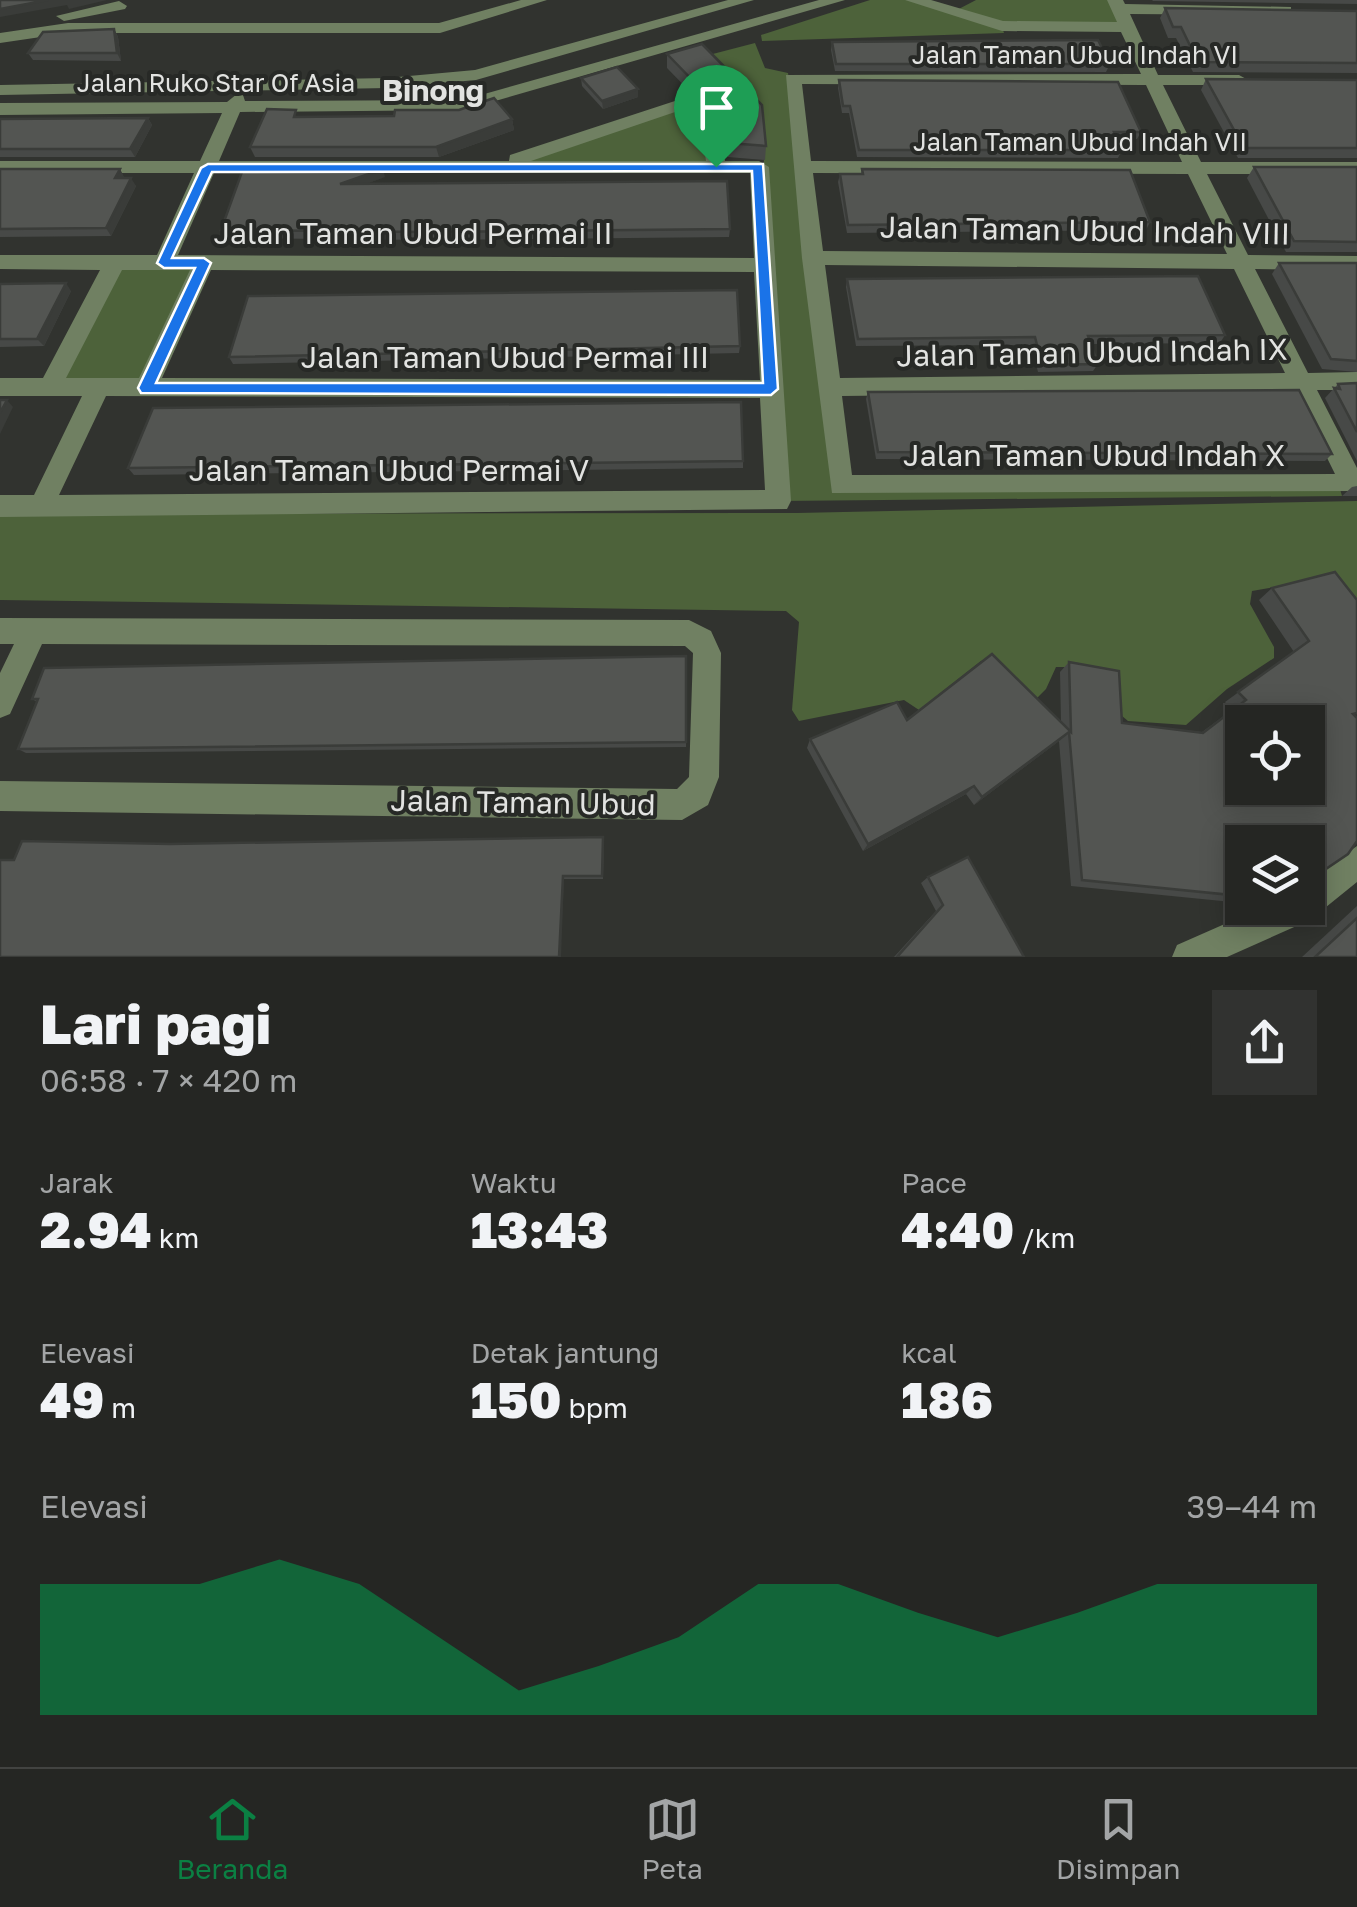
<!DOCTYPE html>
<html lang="id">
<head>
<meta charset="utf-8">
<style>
	:root { --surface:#252623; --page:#313230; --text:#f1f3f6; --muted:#a3a5a6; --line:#424341; --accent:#0b8043 }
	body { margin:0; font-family:"Golos Text",sans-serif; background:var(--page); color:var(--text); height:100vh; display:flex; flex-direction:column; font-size:38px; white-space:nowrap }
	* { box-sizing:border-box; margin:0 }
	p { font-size:32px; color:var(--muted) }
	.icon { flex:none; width:55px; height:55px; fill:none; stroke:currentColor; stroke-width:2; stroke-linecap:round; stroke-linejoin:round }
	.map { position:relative; height:957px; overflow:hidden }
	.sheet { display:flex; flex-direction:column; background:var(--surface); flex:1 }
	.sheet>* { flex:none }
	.controls { position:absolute; left:1225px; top:705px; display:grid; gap:20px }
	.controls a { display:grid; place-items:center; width:100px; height:100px; border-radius:0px; background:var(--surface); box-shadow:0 5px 25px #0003,0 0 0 2px var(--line); font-size:50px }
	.pin { position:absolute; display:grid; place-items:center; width:85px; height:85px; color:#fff; margin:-102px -42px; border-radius:50% 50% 50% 0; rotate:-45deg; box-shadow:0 0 10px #0007 }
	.pin .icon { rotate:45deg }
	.round { display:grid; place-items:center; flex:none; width:105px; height:105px; border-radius:0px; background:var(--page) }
	.summary { display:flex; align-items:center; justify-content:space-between; height:170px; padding:0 40px }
	h1 { font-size:55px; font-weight:800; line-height:75px }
	.metrics { display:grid; grid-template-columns:repeat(3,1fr); gap:15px; height:170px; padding:10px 40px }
	.metrics div { display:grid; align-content:center }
	.metrics b { font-size:50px; font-weight:800 }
	.metrics small { font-size:28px; font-weight:400 }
	.metrics p { font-size:28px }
	.chart { height:280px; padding:20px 40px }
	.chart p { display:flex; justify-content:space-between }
	.chart svg { width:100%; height:180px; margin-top:10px; fill:var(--accent); opacity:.7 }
	.menu { display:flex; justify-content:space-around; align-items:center; height:140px; border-top:2px solid var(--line); background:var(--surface); font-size:28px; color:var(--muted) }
	.menu a { display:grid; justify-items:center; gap:5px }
	.menu .active { color:var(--accent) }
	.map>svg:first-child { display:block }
	.green { fill:#4d623a }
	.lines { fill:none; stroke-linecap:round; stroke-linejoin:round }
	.minor { fill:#708062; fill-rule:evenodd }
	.wall { fill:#474947 }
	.shaded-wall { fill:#3a3c39 }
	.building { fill:#535552; stroke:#3a3c39; stroke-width:2.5; fill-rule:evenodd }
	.route { fill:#1a73e8; stroke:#fff; stroke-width:2.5; fill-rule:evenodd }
	.labels { text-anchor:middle; stroke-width:8; stroke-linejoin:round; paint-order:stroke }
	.far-street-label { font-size:25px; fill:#e2e3e1; stroke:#272926 }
	.far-quarter-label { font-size:30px; font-weight:bold; fill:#e2e3e1; stroke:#272926 }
	.street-label { font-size:30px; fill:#e2e3e1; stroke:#272926 }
</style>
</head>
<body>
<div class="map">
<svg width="1357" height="957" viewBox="0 0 1357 957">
	<rect width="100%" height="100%" fill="#31332f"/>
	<g class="green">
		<polygon points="870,0 913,0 953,12 976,0 1115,0 1127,27 1002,27 1004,33 762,41 761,35"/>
		<polygon points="755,43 765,68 788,73 803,167 838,482 1340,489 1342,496 778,501 762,115 705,56"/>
		<polygon points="665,106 700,111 716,167 498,166"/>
		<polygon points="115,262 204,263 146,388 50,387"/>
		<polygon points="1357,501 1357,603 1325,578 1252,591 1250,604 1274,647 1274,658 1227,689 1186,725 1128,721 1064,667 1056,667 1046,689 1035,700 988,660 981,661 919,710 904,700 799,721 792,710 799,622 786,611 0,600 0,514 797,513"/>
	</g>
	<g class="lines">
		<g class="minor">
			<polygon points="521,0 547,0 440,33 68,33 0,43 0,33 68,23 439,23"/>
			<polygon points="728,0 754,0 476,80 387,88 0,95 0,85 387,78 475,70"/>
			<path d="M819 0H845L464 110 240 112 219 161H509L510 155 678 100 715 113 725 161H759L769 167 791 501 787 509 0 517V495H34L82 396H0V378H43L100 270 0 269V255H157L194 173H0V161H200L222 113 0 115V103L227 102 237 94 243 95 245 101 463 100ZM678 111 700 120 706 161H531ZM214 173H750L754 258 178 255ZM122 270H190L139 378H66ZM211 270 754 272 760 380 162 378ZM106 396 760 398 765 490 59 495Z"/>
			<path d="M905 0H931L1003 21 1117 22 1107 0H1123L1125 4 1291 7V13L1285 15 1130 14 1158 75H1239L1248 80 1239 85H1163L1201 162H1357V174H1207L1248 255 1357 256V270L1255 269 1308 373 1357 372V390H1317L1357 468V491L832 493 802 258 786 75 1141 74 1121 32 1002 31ZM802 84 1146 85 1182 162 811 161ZM813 173 1188 174 1227 254 823 251ZM825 265 1234 269 1285 373 840 378ZM1294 391 1335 474 852 475 842 396Z"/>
			<polygon points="119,1 127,6 125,9 64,21 56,16"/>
			<polygon points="0,618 689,620 711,631 721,653 719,777 708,805 682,820 0,811 0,781 677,789 689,777 693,653 685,646 42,644 10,714 0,718 0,673 14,644 0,644"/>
			<polygon points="1357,846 1357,882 1310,920 1227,957 1172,957 1177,945 1261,908 1308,908 1308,880"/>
		</g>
	</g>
	<g class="wall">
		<polygon points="1152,0 1357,0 1357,4 1153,1"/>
		<polygon points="1165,8 1357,11 1357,73 1193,72 1176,38 1168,38 1160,18"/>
		<polygon points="114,29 118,37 121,61 33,60 28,53"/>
		<polygon points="832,42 1110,64 1106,72 835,71 831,50"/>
		<polygon points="702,44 766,146 765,160 728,157 719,112 702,104 667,68 667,54"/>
		<polygon points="581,78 638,89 638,97 603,109 582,86"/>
		<polygon points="1206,79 1357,80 1357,158 1238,158 1201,90"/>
		<polygon points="839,80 1141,132 1137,139 1117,140 1122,150 1118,158 857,157 849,113 842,113 838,88"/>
		<polygon points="299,117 512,119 514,130 439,157 255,157 250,147"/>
		<polygon points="148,118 152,125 135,157 0,157 0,119"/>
		<polygon points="1254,167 1357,167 1357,252 1286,252 1247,178"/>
		<polygon points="0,169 120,169 124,178 136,186 111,236 0,237"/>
		<polygon points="862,169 1150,222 1146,230 847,233 838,182 840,174 861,174"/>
		<polygon points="385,177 365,184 730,229 729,237 428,240 225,238 221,230"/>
		<polygon points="1279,263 1357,263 1357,372 1322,369 1272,274"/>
		<polygon points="847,279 1225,335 1220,343 1091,344 1098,364 1093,371 1038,372 1031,345 856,346 846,287"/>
		<polygon points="0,284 71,291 44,346 0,347"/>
		<polygon points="740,346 739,353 233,364 229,357"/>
		<polygon points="1357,383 1357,461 1325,398 1338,384"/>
		<polygon points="868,392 1332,454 1325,461 876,459 866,399"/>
		<polygon points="743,461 743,468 134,475 128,468"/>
		<polygon points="1357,486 1357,496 1342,496 1352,487"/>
		<polygon points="1335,572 1323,871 1313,899 1308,901 1308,842 1242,842 1242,903 1071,886 1059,741 974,805 966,794 863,851 807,748 810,739 907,720 1061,722 1060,672 1069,662 1122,723 1202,732 1232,710 1225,702 1294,652 1259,600 1272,588"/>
		<polygon points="686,656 686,747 26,753 18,749 37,702 32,699"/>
		<polygon points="604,841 603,879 564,879 170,844"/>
		<polygon points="928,877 1024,957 894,957 936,911 921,883"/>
		<polygon points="1357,906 1357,957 1302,957"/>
	</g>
	<g class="shaded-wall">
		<polygon points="48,0 107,0 69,9 67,5 0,17 0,9"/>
		<polygon points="114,29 118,37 121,61 117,53"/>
		<polygon points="638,89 638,97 603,109 602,101"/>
		<polygon points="148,118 152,125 135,157 130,149"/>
		<polygon points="512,119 514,130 439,157 436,147"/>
		<polygon points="120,169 124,177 120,186 115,178"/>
		<polygon points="383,169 385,177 343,192 340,184"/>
		<polygon points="131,178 136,186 111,236 106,228"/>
		<polygon points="66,283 71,291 44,346 37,339"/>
		<polygon points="7,400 13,407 0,434 0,413"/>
		<polygon points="1069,732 1059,741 974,805 982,797"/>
		<polygon points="974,786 966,794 863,851 868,844"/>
		<polygon points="563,876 564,879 561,957 559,957"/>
	</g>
	<g class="building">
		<polygon points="0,0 48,0 0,9"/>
		<polygon points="1165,8 1357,11 1357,63 1198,62 1181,27 1173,27"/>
		<polygon points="114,29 117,53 28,53 43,32"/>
		<polygon points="1098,40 1110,64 836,64 832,42"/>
		<polygon points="702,44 762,105 766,146 729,143 719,98 702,90 667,54"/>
		<polygon points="617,67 638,89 602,101 581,78"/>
		<polygon points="1206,79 1357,80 1357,148 1244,148"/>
		<polygon points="839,80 1118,82 1141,132 1114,132 1122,150 859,150 850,106 843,106"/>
		<polygon points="494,98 512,119 436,147 250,147 267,109 296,110 294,117 394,116 395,110 459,110"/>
		<polygon points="148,118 130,149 0,149 0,119"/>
		<polygon points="1254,167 1357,167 1357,242 1294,241"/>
		<polygon points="0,169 120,169 115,178 131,178 106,228 0,229"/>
		<polygon points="243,169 383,169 340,184 727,181 730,229 426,232 221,230"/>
		<polygon points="862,169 1130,170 1150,222 848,225 840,174 863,174"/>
		<polygon points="1279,263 1357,263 1357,361 1331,359"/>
		<polygon points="1198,276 1225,335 1088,336 1098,364 1042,365 1035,337 858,339 847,279"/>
		<polygon points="66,283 37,339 0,339 0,284"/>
		<polygon points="737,290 740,346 229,357 248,296"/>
		<polygon points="1357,383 1357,432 1334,388 1340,389 1338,384"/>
		<polygon points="1299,390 1332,454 878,452 868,392"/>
		<polygon points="0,400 7,400 0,413"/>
		<polygon points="741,402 743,461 128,468 153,408"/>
		<path d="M1335 572 1357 600V713L1353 714 1357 718V841L1348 854 1323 871 1322 888 1313 899H1308V842H1242V896L1082 880 1069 732 982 797 974 786 868 844 810 739 897 702 907 720 992 654 1071 732 1069 662 1119 671 1122 723 1203 733 1246 700 1238 692 1309 641 1272 588ZM1242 722H1308V788H1242Z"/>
		<polygon points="686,656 686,742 18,749 38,699 32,699 44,668"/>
		<polygon points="603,837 602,876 563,876 559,957 0,957 0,860 14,860 22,841 170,844"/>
		<polygon points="968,857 1024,957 897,957 943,905 928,877"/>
		<polygon points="1357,918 1357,957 1315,957"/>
	</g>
	<path class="route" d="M208 164H763L778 389 771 395 141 393 138 388 195 268H164L157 263 201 168ZM752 171 763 383H156L211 263 204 258H172L212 172Z"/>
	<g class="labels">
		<g class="far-street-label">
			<text x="1075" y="64">Jalan Taman Ubud Indah VI</text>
			<text x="216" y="92">Jalan Ruko Star Of Asia</text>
			<text x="1080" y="151">Jalan Taman Ubud Indah VII</text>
		</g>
		<g class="far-quarter-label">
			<text x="433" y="101">Binong</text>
		</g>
		<g class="street-label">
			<text transform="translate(1085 231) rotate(1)" y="10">Jalan Taman Ubud Indah VIII</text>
			<text x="413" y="244">Jalan Taman Ubud Permai II</text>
			<text transform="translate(1092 353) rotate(-1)" y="10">Jalan Taman Ubud Indah IX</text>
			<text x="505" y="368">Jalan Taman Ubud Permai III</text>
			<text x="1094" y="466">Jalan Taman Ubud Indah X</text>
			<text x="389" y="481">Jalan Taman Ubud Permai V</text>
			<text transform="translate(523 803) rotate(1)" y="10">Jalan Taman Ubud</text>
		</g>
	</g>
</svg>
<div class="controls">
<a><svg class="icon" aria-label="locate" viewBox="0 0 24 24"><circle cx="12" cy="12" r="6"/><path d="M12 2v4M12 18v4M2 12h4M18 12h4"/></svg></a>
<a><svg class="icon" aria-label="layers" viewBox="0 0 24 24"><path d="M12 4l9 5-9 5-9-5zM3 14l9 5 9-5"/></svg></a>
</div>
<div class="pin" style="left:716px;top:167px;background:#1e9e55"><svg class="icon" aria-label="arrive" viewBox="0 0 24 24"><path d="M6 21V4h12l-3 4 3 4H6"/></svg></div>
</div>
<section class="sheet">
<div class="summary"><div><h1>Lari pagi</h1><p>06:58 · 7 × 420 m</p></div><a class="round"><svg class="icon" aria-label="share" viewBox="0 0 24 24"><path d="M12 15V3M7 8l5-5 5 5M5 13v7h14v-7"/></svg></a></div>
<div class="metrics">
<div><p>Jarak</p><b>2.94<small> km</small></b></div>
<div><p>Waktu</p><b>13:43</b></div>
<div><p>Pace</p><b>4:40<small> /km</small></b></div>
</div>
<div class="metrics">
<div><p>Elevasi</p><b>49<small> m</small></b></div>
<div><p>Detak jantung</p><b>150<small> bpm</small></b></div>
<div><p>kcal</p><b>186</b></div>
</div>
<div class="chart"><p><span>Elevasi</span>39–44 m</p>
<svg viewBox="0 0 160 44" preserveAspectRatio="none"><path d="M0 44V12L10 12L20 12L30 6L40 12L50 25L60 38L70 32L80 25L90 12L100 12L110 19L120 25L130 19L140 12L150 12L160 12V44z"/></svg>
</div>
</section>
<nav class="menu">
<a class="active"><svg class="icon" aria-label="home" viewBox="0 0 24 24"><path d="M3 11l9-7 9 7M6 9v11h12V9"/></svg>Beranda</a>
<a><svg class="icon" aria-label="map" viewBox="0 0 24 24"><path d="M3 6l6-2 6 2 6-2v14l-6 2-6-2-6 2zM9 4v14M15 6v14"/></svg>Peta</a>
<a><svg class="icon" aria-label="saved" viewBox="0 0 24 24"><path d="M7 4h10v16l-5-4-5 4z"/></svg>Disimpan</a>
</nav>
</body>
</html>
